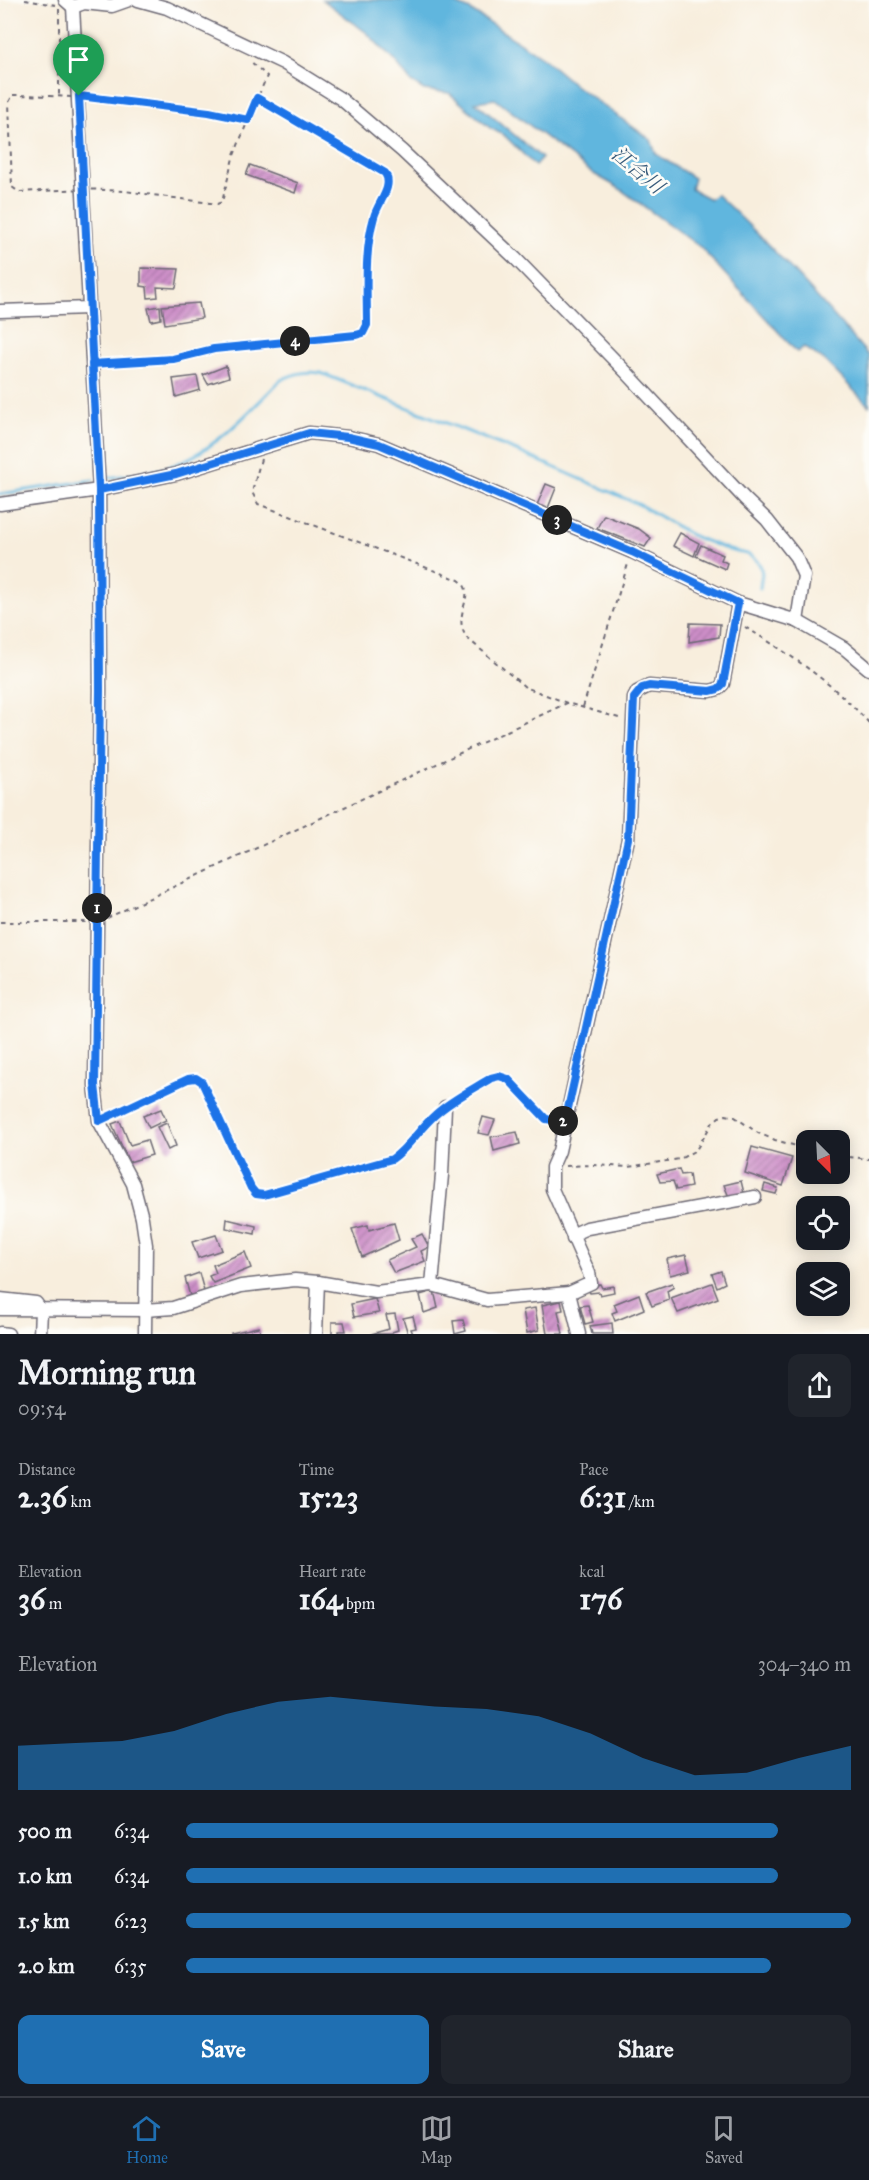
<!DOCTYPE html>
<html lang="en">
<head>
<meta charset="utf-8">
<style>
	:root { --surface:#171b24; --page:#20242c; --text:#f1f3f6; --muted:#9ea1a6; --line:#363941; --accent:#1f6fb2 }
	body { margin:0; font-family:"IM FELL Great Primer","Noto Serif JP",serif; background:var(--page); color:var(--text); height:100vh; display:flex; flex-direction:column; font-size:22px; white-space:nowrap }
	* { box-sizing:border-box; margin:0 }
	p { font-size:20px; color:var(--muted) }
	.icon { flex:none; width:33px; height:33px; fill:none; stroke:currentColor; stroke-width:2; stroke-linecap:round; stroke-linejoin:round }
	.map { position:relative; height:1334px; overflow:hidden }
	.side { display:flex; flex-direction:column; background:var(--surface); flex:1 }
	.side>* { flex:none }
	.needle { width:39px; rotate:156deg }
	.buttons { position:absolute; left:796px; top:1130px; display:grid; gap:12px }
	.buttons a { display:grid; place-items:center; width:54px; height:54px; border-radius:12px; background:var(--surface); box-shadow:0 3px 15px #0003; font-size:30px }
	.pin { position:absolute; display:grid; place-items:center; width:51px; height:51px; color:#fff; margin:-62px -26px; border-radius:50% 50% 50% 0; rotate:-45deg; box-shadow:0 0 6px #0007 }
	.pin .icon { rotate:45deg }
	.km { position:absolute; width:30px; height:30px; margin:-15px; border-radius:50%; background:#222; color:#fff; font-size:16px; line-height:30px; text-align:center }
	.round { display:grid; place-items:center; flex:none; width:63px; height:63px; border-radius:12px; background:var(--page) }
	.headline { display:flex; align-items:center; justify-content:space-between; height:102px; padding:0 18px }
	h1 { font-size:33px; font-weight:700; line-height:45px }
	.figures { display:grid; grid-template-columns:repeat(3,1fr); gap:9px; height:102px; padding:6px 18px }
	.figures div { display:grid; align-content:center }
	.figures b { font-size:30px; font-weight:700 }
	.figures small { font-size:16px; font-weight:400 }
	.figures p { font-size:16px }
	.chart { height:168px; padding:12px 18px }
	.chart p { display:flex; justify-content:space-between }
	.chart svg { width:100%; height:108px; margin-top:6px; fill:var(--accent); opacity:.7 }
	.button { display:flex; gap:12px; margin-top:auto; padding:12px 18px }
	.button a { flex:1; height:69px; border-radius:12px; background:var(--accent); color:#fff; font-size:24px; font-weight:700; line-height:69px; text-align:center }
	.button a+a { background:var(--page); color:var(--text) }
	ul { padding:0 18px; list-style:none; font-size:20px }
	li { display:grid; grid-template-columns:96px 72px 1fr; align-items:center; height:45px }
	li i { height:15px; border-radius:8px; background:var(--accent) }
	.dock { display:flex; justify-content:space-around; align-items:center; height:84px; border-top:2px solid var(--line); background:var(--surface); font-size:16px; color:var(--muted) }
	.dock a { display:grid; justify-items:center; gap:3px }
	.dock .active { color:var(--accent) }
	.map>svg:first-child { display:block }
	.water { fill:#61b6de; stroke:#426c8c; stroke-width:1.5 }
	.lines { fill:none; stroke-linecap:round; stroke-linejoin:round }
	.stream { stroke:#61b6de; stroke-width:3 }
	.building { fill:url(#building-hatch) }
	.minor-casing { stroke:#6d6974; stroke-width:15 }
	.path { stroke:#6d6974; stroke-width:2; stroke-dasharray:4.5 4.5; stroke-linecap:butt }
	.minor { stroke:#fff; stroke-width:12 }
	.route-casing { stroke:#fff; stroke-width:12 }
	.route { stroke:#1a73e8; stroke-width:8 }
	.labels { text-anchor:middle; stroke-width:5; stroke-linejoin:round; paint-order:stroke }
	.water-label { font-size:20px; font-style:italic; fill:#3b5d7c; stroke:#fdfcf7 }
</style>
</head>
<body>
<div class="map">
<svg width="869" height="1334" viewBox="0 0 869 1334">
	<defs>
		<pattern id="building-hatch" width="6" height="6" patternUnits="userSpaceOnUse" patternTransform="scale(1.5)"><rect width="6" height="6" fill="#cd8ec8"/><path d="M-1 1l2-2M0 6l6-6M5 7l2-2" fill="none" stroke="#a674a4"/></pattern>
	</defs>
	<rect width="100%" height="100%" fill="#fdfcf7"/>
	<filter id="ink" filterUnits="userSpaceOnUse"><feTurbulence type="fractalNoise" baseFrequency=".0167" numOctaves="2"/><feDisplacementMap in="SourceGraphic" scale="12" xChannelSelector="R" yChannelSelector="G"/><feConvolveMatrix kernelMatrix="1 2 1 2 8 2 1 2 1" color-interpolation-filters="sRGB"/></filter>
	<filter id="wash" filterUnits="userSpaceOnUse"><feTurbulence type="fractalNoise" baseFrequency=".008" numOctaves="4" result="noise"/><feDisplacementMap in="SourceGraphic" scale="24" xChannelSelector="R" yChannelSelector="G"/><feGaussianBlur stdDeviation="1.35" result="paint"/><feColorMatrix in="noise" values="0 0 0 0 0 0 0 0 0 0 0 0 0 0 0 0 0 1.4 0 .05"/><feComposite in="paint" operator="in"/></filter>
	<g filter="url(#wash)">
		<rect width="100%" height="100%" fill="#f8eedd"/>
		<path class="water" d="M323 0H448L470 10 543 58 576 86 651 140 656 154 694 178 691 189 710 199 716 194C771 244 821 300 869 356V406L825 361 804 347 797 352 700 247 617 187 594 174 495 99 475 102 542 158 535 166 505 136 490 128 449 93 424 90 411 82 397 64 367 33Z"/>
		<g class="lines">
			<g class="stream">
				<path d="M106 478C127 475 149 474 169 467 217 450 246 414 281 380 295 373 306 371 321 373L519 452 640 505 695 537 729 550 747 554 755 559 760 565 762 573 760 588"/>
				<polyline points="0,494 93,480"/>
			</g>
		</g>
		<g id="blocks">
			<g class="building">
				<polygon points="250,165 298,183 295,193 246,175"/>
				<polygon points="141,268 179,269 176,288 157,287 158,297 148,298 147,287 141,286"/>
				<polygon points="199,303 202,318 165,324 162,306"/>
				<polygon points="160,306 161,319 151,321 148,308"/>
				<polygon points="226,366 229,377 208,384 203,375"/>
				<polygon points="197,376 200,390 176,397 173,379"/>
				<polygon points="546,484 556,488 548,508 537,505"/>
				<polygon points="604,515 639,529 651,538 645,547 597,528"/>
				<polygon points="680,533 699,543 694,556 673,546"/>
				<polygon points="701,545 723,555 721,560 727,563 725,569 696,556"/>
				<polygon points="690,623 720,624 719,637 689,642"/>
				<polygon points="161,1109 166,1120 149,1128 143,1116"/>
				<polygon points="483,1117 495,1120 489,1135 478,1133"/>
				<polygon points="120,1121 130,1145 147,1140 152,1155 129,1162 112,1124"/>
				<polygon points="167,1123 176,1146 168,1150 157,1127"/>
				<polygon points="517,1132 520,1144 494,1151 491,1137"/>
				<polygon points="752,1147 792,1158 783,1186 745,1173"/>
				<polygon points="679,1169 681,1175 689,1174 691,1187 676,1190 673,1181 660,1182 657,1174"/>
				<polygon points="741,1181 744,1193 729,1197 724,1185"/>
				<polygon points="765,1184 778,1188 776,1194 763,1191"/>
				<polygon points="227,1219 256,1226 255,1234 226,1228"/>
				<polygon points="394,1223 399,1240 362,1257 352,1229 368,1225 369,1230"/>
				<polygon points="422,1234 429,1247 421,1251 425,1261 394,1273 387,1260 416,1247 411,1239"/>
				<polygon points="216,1235 222,1250 198,1258 192,1242"/>
				<polygon points="245,1252 251,1268 213,1283 209,1276 216,1273 213,1265"/>
				<polygon points="686,1255 690,1270 670,1275 667,1259"/>
				<polygon points="721,1271 725,1283 717,1287 712,1274"/>
				<polygon points="199,1273 204,1291 190,1296 185,1278"/>
				<polygon points="672,1283 674,1287 667,1291 669,1300 652,1306 646,1292"/>
				<polygon points="712,1283 718,1298 678,1313 671,1298"/>
				<polygon points="600,1284 602,1288 613,1286 614,1292 600,1295 599,1292 590,1293 587,1288"/>
				<polygon points="434,1291 438,1308 424,1313 420,1295"/>
				<polygon points="639,1294 644,1309 615,1321 612,1313 617,1311 614,1304"/>
				<polygon points="375,1299 379,1313 354,1317 351,1304"/>
				<polygon points="561,1301 563,1310 558,1311 563,1334 547,1334 542,1305"/>
				<polygon points="588,1305 593,1322 585,1324 580,1306"/>
				<polygon points="535,1308 539,1330 527,1333 523,1310"/>
				<polygon points="395,1314 398,1330 392,1332 392,1334 371,1334 389,1329 386,1315"/>
				<polygon points="413,1316 416,1328 411,1329 413,1334 408,1334 403,1318"/>
				<polygon points="463,1320 466,1331 455,1334 453,1321"/>
				<polygon points="332,1322 344,1322 346,1331 339,1331 339,1334 332,1334"/>
				<polygon points="612,1323 613,1334 592,1334 590,1326"/>
				<polygon points="259,1327 261,1334 231,1334 231,1333"/>
			</g>
		</g>
	</g>
	<g filter="url(#ink)">
		<use href="#blocks" fill-opacity="0" stroke="#6d6974" stroke-width="1.5"/>
		<g class="lines">
			<defs>
				<g id="minor">
					<polyline points="65,0 73,7 84,3 112,6 129,0"/>
					<polyline points="138,0 167,8 283,63 341,99 402,151 515,258 627,373 745,499 767,520 796,557 804,576 797,621"/>
					<polyline points="73,7 99,490 100,690 95,1085 99,1121 133,1184 142,1218 146,1245 145,1334"/>
					<polyline points="0,311 89,308"/>
					<polyline points="0,504 99,490 176,474 309,433 348,437 379,444 632,552 738,603 797,621 844,648 869,669"/>
					<polyline points="573,1239 578,1232 587,1228 755,1197"/>
					<polyline points="432,1285 442,1175 445,1107"/>
					<polyline points="569,1293 591,1283 589,1273 552,1189 552,1167 559,1151 628,839 634,698 637,692 649,686 710,691 718,689 723,684 738,603"/>
					<polyline points="0,1299 36,1303 41,1310 40,1334"/>
					<polyline points="0,1309 145,1310 173,1308 241,1286 295,1280 318,1282 376,1292 432,1285 487,1300 569,1293 579,1334"/>
					<polyline points="0,1333 8,1334"/>
					<polyline points="316,1334 318,1282"/>
				</g>
			</defs>
			<use href="#minor" class="minor-casing"/>
			<g class="path">
				<polyline points="25,0 56,5"/>
				<polyline points="59,9 59,96"/>
				<path d="M13 95C92 96 171 104 248 120L233 158 222 202 217 204 125 191 84 189 19 192 12 187 9 102Z"/>
				<polyline points="248,120 267,76 249,60"/>
				<path d="M104 364 173 359 214 349 356 335 363 332 367 325C367 289 364 252 374 217 378 203 394 187 385 173L257 98"/>
				<path d="M261 459 252 492 258 504 459 580C479 595 450 614 467 638L525 687 567 703 622 719"/>
				<path d="M745 627C790 654 834 684 869 723"/>
				<polyline points="583,707 628,564"/>
				<polyline points="107,918 567,703"/>
				<polyline points="0,922 87,922"/>
				<path d="M454 1101C463 1095 488 1076 499 1076 510 1076 538 1110 546 1119L556 1120"/>
				<polyline points="110,1116 188,1079 196,1078 202,1082 251,1188 256,1194 264,1195 392,1159 399,1154 432,1117"/>
				<polyline points="840,1156 869,1159"/>
				<polyline points="566,1166 593,1165 628,1167 680,1159 696,1150 713,1122 719,1117 726,1115 735,1117 758,1133 775,1140 807,1149"/>
			</g>
			<use href="#minor" class="minor"/>
		</g>
	</g>
	<g class="lines" filter="url(#ink)">
		<defs>
			<path id="route" d="M79 96 99 490 100 690 95 1085 99 1121 188 1079 196 1078 202 1082 251 1188 256 1194 264 1195 392 1159C409 1147 419 1129 435 1115 451 1100 472 1090 491 1078L499 1076 508 1079 546 1119 565 1122 628 839 634 698 642 688 649 686 710 691 718 689 723 684 738 603 632 552 379 444 348 437 309 433 176 474 99 490 92 364 173 359 214 349 356 335 363 333 367 325C367 289 364 252 374 217 378 202 394 187 385 173L257 98 248 120 209 112 79 96"/>
		</defs>
		<use href="#route" class="route-casing"/>
		<use href="#route" class="route"/>
	</g>
	<g class="labels">
		<g class="water-label">
			<text transform="translate(638 170) rotate(40)" y="7">江合川</text>
		</g>
	</g>
</svg>
<div class="buttons">
<a><svg class="needle" viewBox="-14 -14 28 28"><path d="M0-13l5 13h-10z" fill="#e53935"/><path d="M0 13l5-13h-10z" fill="#9ea1a6"/></svg></a>
<a><svg class="icon" aria-label="locate" viewBox="0 0 24 24"><circle cx="12" cy="12" r="6"/><path d="M12 2v4M12 18v4M2 12h4M18 12h4"/></svg></a>
<a><svg class="icon" aria-label="layers" viewBox="0 0 24 24"><path d="M12 4l9 5-9 5-9-5zM3 14l9 5 9-5"/></svg></a>
</div>
<div class="pin" style="left:79px;top:96px;background:#1e9e55"><svg class="icon" aria-label="arrive" viewBox="0 0 24 24"><path d="M6 21V4h12l-3 4 3 4H6"/></svg></div>
<b class="km" style="left:97px;top:908px">1</b>
<b class="km" style="left:563px;top:1121px">2</b>
<b class="km" style="left:557px;top:520px">3</b>
<b class="km" style="left:295px;top:341px">4</b>
</div>
<section class="side">
<div class="headline"><div><h1>Morning run</h1><p>09:54</p></div><a class="round"><svg class="icon" aria-label="share" viewBox="0 0 24 24"><path d="M12 15V3M7 8l5-5 5 5M5 13v7h14v-7"/></svg></a></div>
<div class="figures">
<div><p>Distance</p><b>2.36<small> km</small></b></div>
<div><p>Time</p><b>15:23</b></div>
<div><p>Pace</p><b>6:31<small> /km</small></b></div>
</div>
<div class="figures">
<div><p>Elevation</p><b>36<small> m</small></b></div>
<div><p>Heart rate</p><b>164<small> bpm</small></b></div>
<div><p>kcal</p><b>176</b></div>
</div>
<div class="chart"><p><span>Elevation</span>304–340 m</p>
<svg viewBox="0 0 160 44" preserveAspectRatio="none"><path d="M0 44V26L10 25L20 24L30 20L40 13L50 8L60 6L70 8L80 10L90 11L100 14L110 21L120 31L130 38L140 37L150 31L160 26V44z"/></svg>
</div>
<ul>
<li><b>500 m</b>6:34<i style="width:89%"></i></li>
<li><b>1.0 km</b>6:34<i style="width:89%"></i></li>
<li><b>1.5 km</b>6:23<i style="width:100%"></i></li>
<li><b>2.0 km</b>6:35<i style="width:88%"></i></li>
</ul>
<div class="button"><a>Save</a><a>Share</a></div>
</section>
<nav class="dock">
<a class="active"><svg class="icon" aria-label="home" viewBox="0 0 24 24"><path d="M3 11l9-7 9 7M6 9v11h12V9"/></svg>Home</a>
<a><svg class="icon" aria-label="map" viewBox="0 0 24 24"><path d="M3 6l6-2 6 2 6-2v14l-6 2-6-2-6 2zM9 4v14M15 6v14"/></svg>Map</a>
<a><svg class="icon" aria-label="saved" viewBox="0 0 24 24"><path d="M7 4h10v16l-5-4-5 4z"/></svg>Saved</a>
</nav>
</body>
</html>
